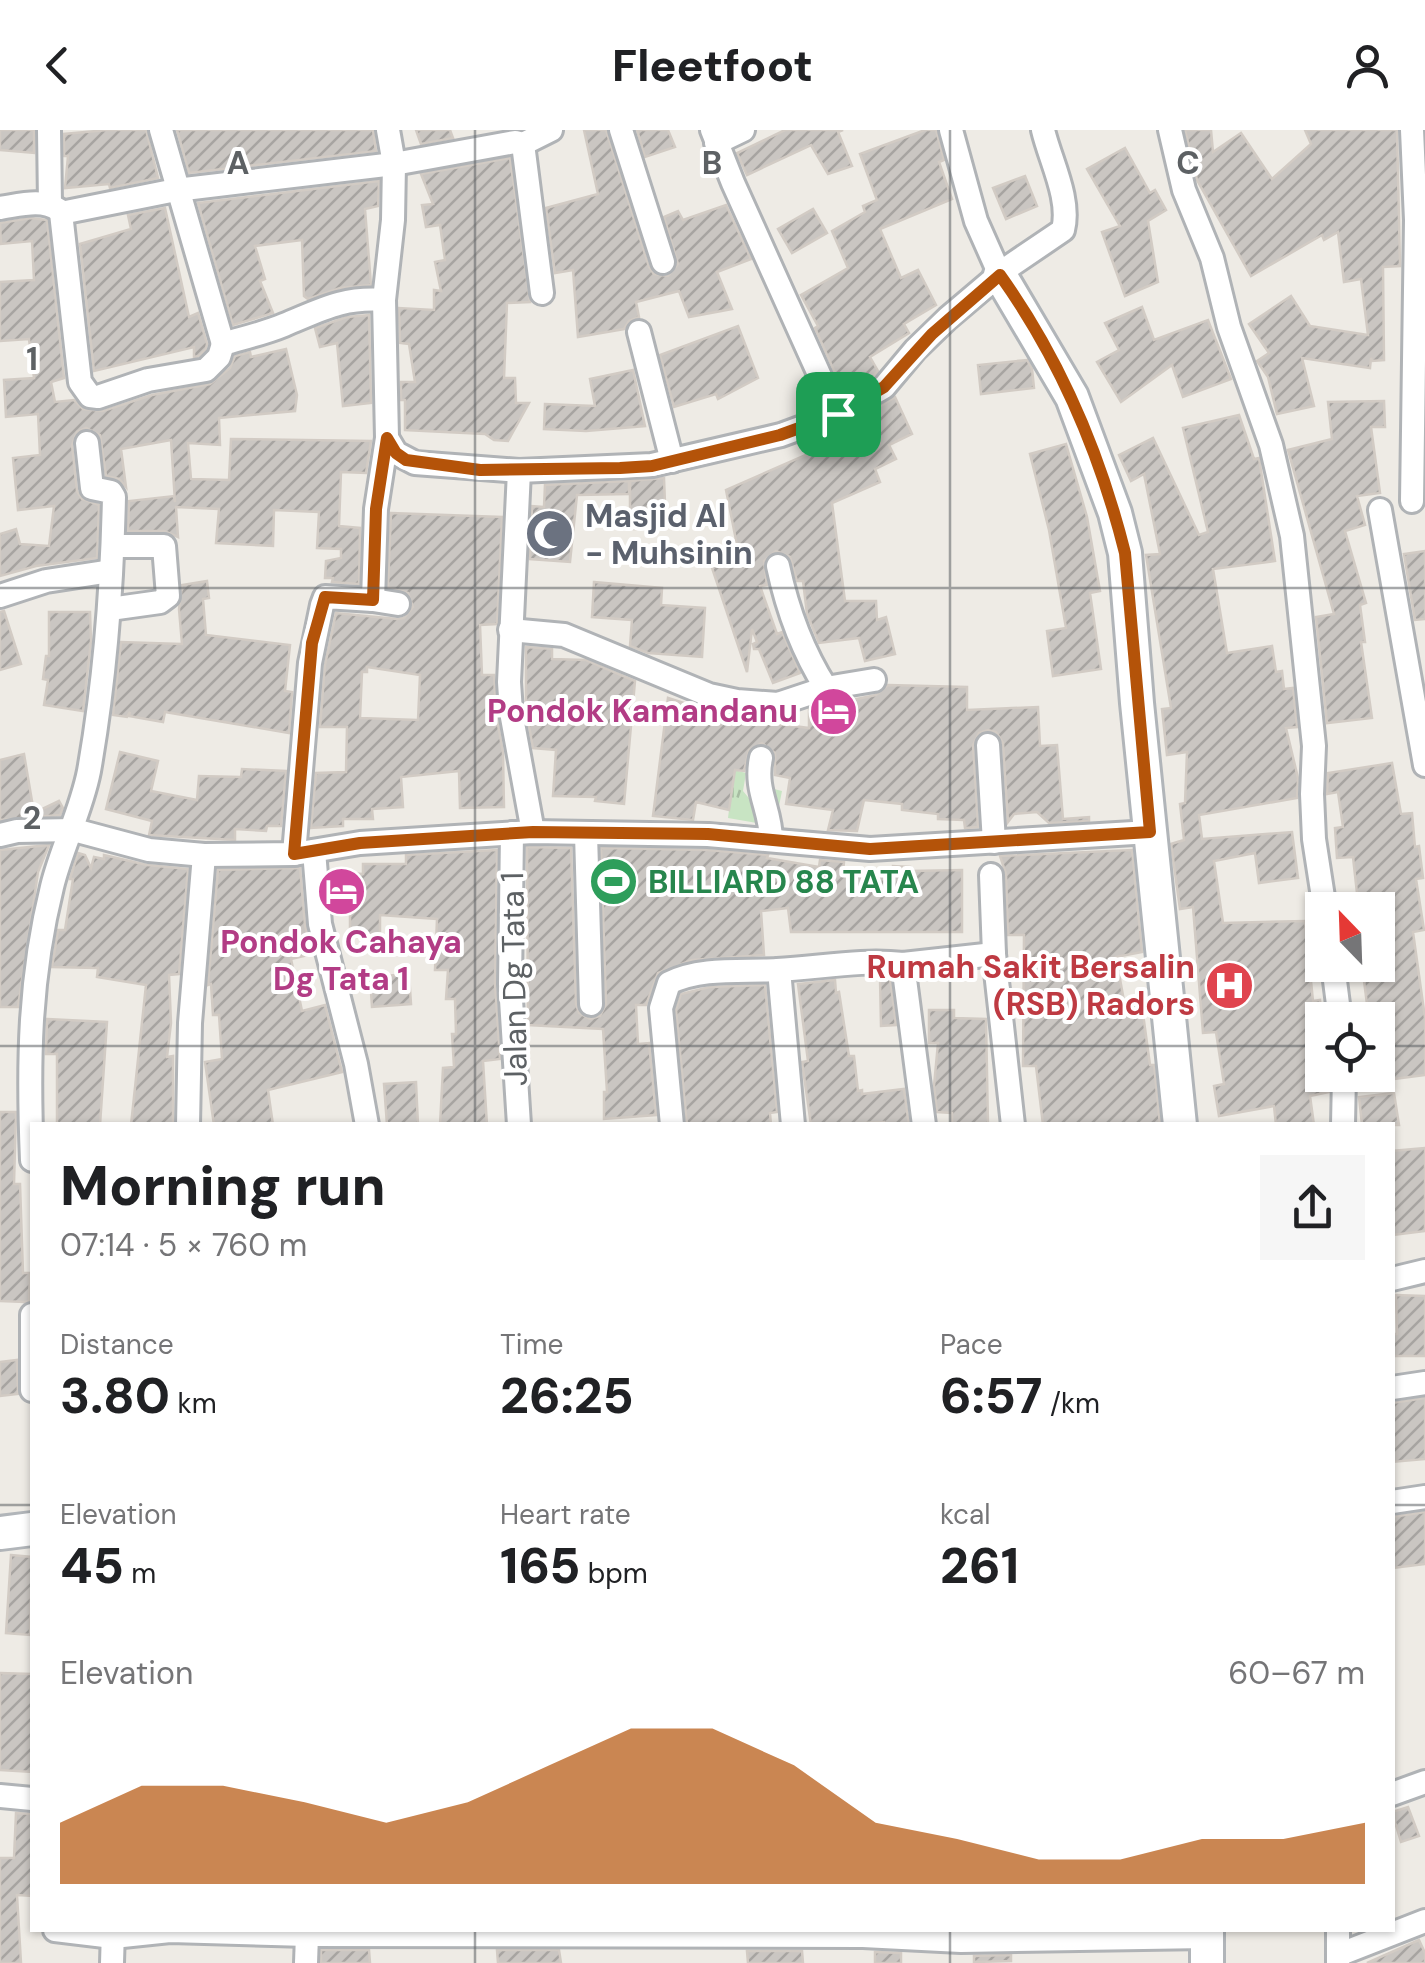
<!DOCTYPE html>
<html lang="en">
<head>
<meta charset="utf-8">
<style>
	:root { --surface:#fff; --page:#f6f6f6; --text:#202124; --muted:#757577; --accent:#b45309 }
	body { margin:0; font-family:"DM Sans",sans-serif; background:var(--page); color:var(--text); height:100vh; display:flex; flex-direction:column; font-size:38px; white-space:nowrap }
	* { box-sizing:border-box; margin:0 }
	p { font-size:32px; color:var(--muted) }
	.icon { flex:none; width:55px; height:55px; fill:none; stroke:currentColor; stroke-width:2; stroke-linecap:round; stroke-linejoin:round }
	.map { position:relative; flex:1; overflow:hidden }
	.side { position:absolute; left:30px; top:992px; width:1365px; height:810px; display:flex; flex-direction:column; background:var(--surface); border-radius:0px; box-shadow:0 2px 8px #0004 }
	.side>* { flex:none }
	.needle { width:65px; rotate:337deg }
	.controls { position:absolute; left:1305px; top:762px; display:grid; gap:20px }
	.controls a { display:grid; place-items:center; width:90px; height:90px; border-radius:0px; background:var(--surface); box-shadow:0 2px 8px #0004; font-size:50px }
	.pin { position:absolute; display:grid; place-items:center; width:85px; height:85px; color:#fff; margin:-42px; border-radius:20px; box-shadow:0 5px 15px #0006 }
	.round { display:grid; place-items:center; flex:none; width:105px; height:105px; border-radius:0px; background:var(--page) }
	.overview { display:flex; align-items:center; justify-content:space-between; height:170px; padding:0 30px }
	h1 { font-size:55px; font-weight:800; line-height:75px }
	.metrics { display:grid; grid-template-columns:repeat(3,1fr); gap:15px; height:170px; padding:10px 30px }
	.metrics div { display:grid; align-content:center }
	.metrics b { font-size:50px; font-weight:800 }
	.metrics small { font-size:28px; font-weight:400 }
	.metrics p { font-size:28px }
	.chart { height:280px; padding:20px 30px }
	.chart p { display:flex; justify-content:space-between }
	.chart svg { width:100%; height:180px; margin-top:10px; fill:var(--accent); opacity:.7 }
	header { display:flex; justify-content:space-between; align-items:center; height:130px; padding:0 30px; background:var(--surface); font-size:45px; font-weight:800 }
	.map>svg:first-child { display:block }
	.grass { fill:url(#grass-tufts) }
	.building { fill:url(#building-hatch); stroke:#d2cbc4; stroke-width:2.5; fill-rule:evenodd }
	.lines { fill:none; stroke-linecap:round; stroke-linejoin:round }
	.street-casing { stroke:#b0b3b6; stroke-width:28 }
	.secondary-casing { stroke:#b1b5b9; stroke-width:38 }
	.street { stroke:#fff; stroke-width:22 }
	.secondary { stroke:#fff; stroke-width:32 }
	.route-casing { stroke:#fff; stroke-width:20 }
	.route { stroke:#b45309; stroke-width:12 }
	.grid { fill:none; stroke:#5d6164; stroke-width:2.5; stroke-opacity:0.55 }
	.labels { text-anchor:middle; stroke-width:8; stroke-linejoin:round; paint-order:stroke }
	.worship-label { font-size:32px; font-weight:bold; fill:#5b616d; stroke:#fff; text-anchor:start }
	.hotel-label { font-size:32px; font-weight:bold; fill:#b23c85; stroke:#fff; text-anchor:end }
	.leisure-label { font-size:32px; font-weight:bold; fill:#27864d; stroke:#fff; text-anchor:start }
	.health-label { font-size:32px; font-weight:bold; fill:#be3a42; stroke:#fff; text-anchor:end }
	.street-label { font-size:32px; fill:#5d6164; stroke:#fff }
	.grid-label { font-size:32px; text-anchor:middle; font-weight:bold; fill:#5d6164; stroke:#fff; stroke-width:8; stroke-linejoin:round; paint-order:stroke }
</style>
</head>
<body>
<header><svg class="icon" aria-label="back" viewBox="0 0 24 24"><path d="M15 5l-7 7 7 7"/></svg>Fleetfoot<svg class="icon" aria-label="person" viewBox="0 0 24 24"><circle cx="12" cy="8" r="4"/><path d="M4 21q1-7 8-7t8 7"/></svg></header>
<div class="map">
<svg width="1425" height="1833" viewBox="0 0 1425 1833">
	<defs>
		<pattern id="grass-tufts" width="24" height="20" patternUnits="userSpaceOnUse" patternTransform="scale(2.5)"><rect width="24" height="20" fill="#c8e4c3"/><path d="M3 7l-1-3M5 7V3M7 7l1-3M15 17l-1-3M17 17v-4M19 17l1-3" fill="none" stroke="#a6bca2"/></pattern>
		<pattern id="building-hatch" width="6" height="6" patternUnits="userSpaceOnUse" patternTransform="scale(2.5)"><rect width="6" height="6" fill="#cac6c2"/><path d="M-1 1l2-2M0 6l6-6M5 7l2-2" fill="none" stroke="#a7a4a1"/></pattern>
	</defs>
	<rect width="100%" height="100%" fill="#eeebe5"/>
	<polygon class="grass" points="734,640 746,643 743,661 753,673 771,668 774,659 782,661 775,696 728,688"/>
	<g class="building">
		<polygon points="0,0 34,0 34,23 0,20"/>
		<polygon points="107,0 146,0 158,48 110,58 109,54 65,58 68,26 64,26 64,4"/>
		<polygon points="177,0 373,0 376,21 189,43"/>
		<polygon points="416,0 450,0 453,8 421,14"/>
		<polygon points="584,0 606,0 649,137 654,144 668,146 678,134 664,87 678,81 683,90 726,75 751,129 717,142 732,179 689,187 679,161 636,172 639,187 629,191 624,199 578,207 573,140 555,143 546,78 598,64"/>
		<polygon points="637,0 668,0 675,17 645,27"/>
		<polygon points="785,0 843,0 838,2 852,36 828,44 811,15 747,45 737,23"/>
		<polygon points="925,0 936,0 944,30 939,32 952,69 880,99 901,148 918,140 936,175 904,194 909,203 870,227 878,241 874,245 844,263 815,198 818,196 801,165 848,138 832,101 865,82 863,76 877,70 860,24"/>
		<polygon points="1185,0 1211,0 1213,22 1241,3 1272,49 1311,14 1305,0 1397,0 1400,136 1383,137 1384,230 1372,231 1371,228 1370,238 1302,228 1314,276 1277,284 1268,247 1257,231 1269,223 1249,194 1291,166 1310,196 1368,205 1361,149 1344,152 1338,102 1324,110 1322,105 1251,146 1197,50"/>
		<polygon points="1125,18 1150,63 1155,60 1166,80 1148,91 1158,152 1125,166 1102,102 1120,96 1087,39"/>
		<polygon points="510,28 530,172 507,173 504,248 515,248 516,273 529,273 508,311 494,310 485,304 405,300 405,270 401,270 401,252 415,252 409,214 400,213 399,178 434,180 434,160 441,161 435,132 445,130 440,95 426,97 422,75 433,74 421,44"/>
		<polygon points="1025,46 1037,76 1006,89 993,58"/>
		<polygon points="379,51 378,76 365,79 371,155 340,158 308,169 304,166 302,110 255,116 265,149 260,151 273,183 233,195 198,73"/>
		<polygon points="165,78 189,187 198,183 207,214 206,219 199,226 194,227 194,217 94,241 80,114 131,99 128,85"/>
		<polygon points="813,79 827,103 792,123 778,99"/>
		<polygon points="31,88 47,90 64,248 51,252 55,272 74,270 83,279 103,281 152,265 210,254 230,238 235,226 250,222 251,227 286,219 297,265 295,281 219,288 220,315 188,313 191,349 229,350 231,309 371,311 366,343 341,342 339,396 360,398 359,454 332,452 333,448 325,448 326,431 341,428 341,419 317,418 319,382 274,380 273,416 216,413 219,379 176,377 178,407 164,401 128,401 129,371 174,366 175,372 171,310 121,319 126,357 119,349 106,346 100,305 86,298 77,302 72,315 77,361 82,369 99,375 97,428 36,436 0,446 0,404 16,399 20,414 49,416 54,376 18,380 13,328 40,325 38,284 6,287 4,250 34,248 29,209 0,211 0,152 34,150 32,111 1,114 0,93"/>
		<polygon points="1142,177 1154,210 1208,190 1231,249 1183,267 1172,235 1121,272 1097,232 1119,220 1105,193"/>
		<polygon points="369,185 371,273 343,276 337,213 320,217 315,198 347,187"/>
		<polygon points="738,196 758,248 718,269 716,264 674,277 660,225"/>
		<polygon points="1027,230 1032,239 1034,258 981,264 978,235"/>
		<polygon points="633,240 645,296 586,301 544,299 545,274 595,276 590,249"/>
		<polygon points="895,267 912,304 889,315 896,329 875,339 880,352 832,373 845,471 876,471 877,490 886,487 895,524 865,531 859,508 819,513 807,484 803,451 797,451 790,427 776,421 764,431 767,455 760,456 777,504 782,502 800,543 773,553 759,519 754,519 753,514 757,512 752,499 747,542 706,420 737,415 726,360 879,293 873,281"/>
		<polygon points="1384,271 1385,297 1371,297 1380,363 1357,366 1365,395 1345,401 1366,473 1360,475 1365,512 1361,512 1372,588 1327,593 1316,487 1334,484 1288,320 1332,309 1328,272"/>
		<polygon points="1239,285 1254,329 1259,328 1275,431 1213,439 1227,523 1272,516 1276,542 1282,541 1284,559 1293,558 1297,597 1286,598 1298,648 1297,668 1199,685 1202,709 1292,702 1298,748 1259,753 1255,723 1214,731 1223,793 1305,791 1313,871 1320,870 1322,893 1317,893 1322,945 1327,945 1329,962 1310,966 1314,995 1276,995 1274,976 1219,986 1214,956 1224,954 1216,902 1203,903 1193,777 1180,779 1171,714 1184,710 1180,674 1185,673 1187,622 1167,625 1162,579 1171,578 1146,425 1160,424 1144,344 1131,351 1119,325 1153,308 1199,405 1208,402 1183,298"/>
		<polygon points="1066,314 1087,387 1100,461 1090,463 1101,539 1053,546 1047,501 1066,498 1049,400 1030,324"/>
		<polygon points="664,348 666,399 630,399 630,351"/>
		<polygon points="629,351 629,364 577,365 570,432 530,429 532,376 544,377 545,355"/>
		<path d="M391 383 502 387 497 494 480 495 482 545H494L496 583 503 623 504 677 460 678 459 641 401 647 403 677 372 679 373 689H343V696L311 698 316 643 346 642 347 597H320L325 535 336 483 397 489 404 488 413 477 408 463 388 457ZM367 537 420 545 418 590 360 588 362 542H367Z"/>
		<polygon points="1425,421 1425,489 1415,490 1404,424"/>
		<polygon points="207,451 209,468 203,469 206,505 290,515 285,561 292,562 289,603 165,582 163,592 129,586 130,582 127,587 113,585 121,512 182,514 179,479 182,455"/>
		<polygon points="594,452 662,458 661,475 705,478 702,527 648,523 630,516 632,490 592,487"/>
		<polygon points="4,481 21,534 0,540 0,482"/>
		<polygon points="49,482 90,482 91,511 83,581 44,575 48,550 43,549 46,526 49,526"/>
		<polygon points="526,517 552,519 552,529 586,530 635,551 624,674 595,671 596,667 553,666 556,620 533,618 526,580"/>
		<polygon points="888,555 967,557 967,580 1038,577 1040,616 1057,615 1063,689 1089,687 1089,691 1049,693 1037,682 1014,684 1008,692 1003,613 996,602 988,600 979,603 973,615 978,697 965,698 964,690 938,689 938,684 902,680 902,674 864,670 857,701 828,700 833,680 786,674 790,648 775,645 775,623 762,613 749,620 744,641 735,640 729,680 696,672 693,690 653,686 668,568 706,580 697,583 809,598 809,579 876,565"/>
		<polygon points="120,622 158,631 151,661 197,670 199,646 241,647 242,639 286,641 281,696 267,696 266,701 235,699 235,710 149,705 152,691 106,679"/>
		<polygon points="24,624 34,683 59,671 63,678 60,685 0,690 0,630"/>
		<polygon points="1392,633 1401,684 1412,683 1415,717 1419,716 1423,748 1416,749 1424,800 1413,802 1425,888 1425,945 1378,951 1378,890 1369,890 1362,835 1378,835 1378,780 1340,780 1338,765 1357,763 1353,727 1337,728 1335,698 1343,697 1338,662 1327,664 1328,643"/>
		<polygon points="49,715 38,742 18,877 0,877 0,720"/>
		<polygon points="527,717 571,718 576,874 579,883 590,889 600,886 606,874 601,718 707,720 768,725 767,728 819,737 820,730 844,732 843,742 893,742 893,736 910,737 910,741 962,740 962,802 791,802 788,778 761,781 764,825 692,830 658,843 646,875 636,875 638,914 649,913 656,985 604,989 604,962 607,962 603,899 528,895"/>
		<polygon points="497,720 495,854 500,929 483,931 487,995 440,995 443,938 454,937 452,904 456,904 455,869 446,869 448,840 435,840 437,789 380,785 380,807 350,807 350,783 334,782 331,742 363,744 363,734 406,734 406,725"/>
		<polygon points="1132,720 1142,822 1116,827 1124,871 1141,869 1150,935 1154,935 1160,995 1043,995 1036,936 1023,936 1024,805 1008,805 1006,744 1000,726"/>
		<polygon points="78,723 85,725 91,738 94,727 104,729 104,725 147,735 188,739 179,844 169,845 171,893 167,927 173,926 173,993 131,995 146,855 97,847 98,838 52,837 58,800 65,800 73,749 70,749"/>
		<polygon points="300,738 305,795 312,824 291,829 302,881 325,875 342,942 268,960 273,995 214,995 205,932 222,929 219,885 213,885 211,854 208,855 218,740"/>
		<polygon points="409,844 411,874 372,877 370,847"/>
		<polygon points="880,848 890,848 896,895 881,896"/>
		<polygon points="835,850 836,863 839,862 849,926 854,926 858,961 862,960 862,964 904,959 909,995 884,995 884,992 811,995 802,932 808,931 798,854"/>
		<polygon points="765,855 777,982 770,983 771,995 687,995 676,880 681,864 710,857"/>
		<polygon points="929,880 954,880 954,888 986,889 988,995 952,995 952,983 937,982 934,956 938,913 929,913"/>
		<polygon points="47,889 107,892 100,995 57,995 57,924 46,924"/>
		<polygon points="416,952 418,995 387,995 384,954"/>
		<polygon points="1394,963 1399,995 1362,995 1359,967"/>
		<polygon points="0,982 16,982 14,1054 20,1054 23,1143 30,1143 29,1171 25,1172 0,1171"/>
		<polygon points="1425,1018 1425,1101 1392,1105 1392,1021"/>
		<polygon points="1396,1165 1425,1166 1425,1226 1392,1226 1392,1204 1397,1204"/>
		<polygon points="17,1230 18,1264 0,1266 0,1232"/>
		<polygon points="1425,1268 1425,1329 1392,1332 1392,1273"/>
		<polygon points="1425,1382 1425,1434 1392,1438 1392,1387"/>
		<polygon points="11,1425 32,1427 30,1505 6,1503"/>
		<polygon points="0,1543 32,1544 32,1642 0,1640"/>
		<polygon points="1408,1677 1419,1706 1401,1712 1392,1682"/>
		<polygon points="16,1683 32,1684 32,1766 17,1765 21,1833 0,1833 0,1728 14,1728"/>
		<polygon points="1419,1810 1425,1823 1425,1833 1367,1833"/>
		<polygon points="321,1820 369,1820 370,1833 321,1833"/>
		<polygon points="497,1820 559,1820 561,1833 498,1833"/>
		<polygon points="747,1821 802,1821 803,1833 748,1833"/>
		<polygon points="875,1822 901,1823 901,1833 875,1833"/>
		<polygon points="1011,1825 1011,1831 974,1832 974,1826"/>
	</g>
	<g class="lines">
		<defs>
			<g id="street">
				<polyline points="49,0 50,74"/>
				<polyline points="161,0 223,214"/>
				<polyline points="621,0 663,132"/>
				<polyline points="712,0 733,53 837,284"/>
				<polyline points="951,0 976,91 1000,145"/>
				<polyline points="1170,0 1184,60 1212,128 1229,197 1271,315 1292,406 1314,616 1312,664 1314,709 1325,780"/>
				<polyline points="1412,0 1416,90 1412,371"/>
				<polyline points="716,13 743,0"/>
				<polyline points="523,14 542,163"/>
				<path d="M0 78C20 75 42 68 59 80"/>
				<polyline points="61,83 176,60 394,34 515,12 523,14 551,0"/>
				<polyline points="61,83 80,252 90,266 98,267 148,250 206,240 219,227 223,214"/>
				<polyline points="639,202 672,331"/>
				<path d="M223 214C243 208 265 203 284 195 321 180 342 167 384 170"/>
				<path d="M387 308 396 323 415 333 519 341 652 335 781 305 838 284 884 257 915 220 948 188 1007 138 1063 100C1071 69 1050 30 1043 0"/>
				<polyline points="519,341 509,552 511,582 533,702"/>
				<polyline points="1380,380 1425,635"/>
				<path d="M778 436C787 478 803 522 826 558"/>
				<polyline points="0,466 46,451 111,441"/>
				<polyline points="373,470 398,474"/>
				<polyline points="110,479 160,472 168,466 164,416 113,416"/>
				<polyline points="510,500 564,505 709,565 737,571 778,574 826,558 874,550"/>
				<polyline points="988,615 994,712"/>
				<path d="M761 628C754 661 771 679 771 710"/>
				<polyline points="512,703 510,854 519,995"/>
				<polyline points="586,704 591,874"/>
				<polyline points="0,705 17,701 74,700 149,720 204,725 294,724 360,713 533,702 708,705 870,719 1150,702"/>
				<polyline points="314,721 320,794 356,934 367,995"/>
				<polyline points="294,724 310,533 322,475 325,467 373,470 376,379 387,308 384,170 393,90 394,34 388,0"/>
				<polyline points="991,745 994,824 1013,995"/>
				<polyline points="1333,835 1340,890"/>
				<polyline points="779,840 793,995"/>
				<polyline points="188,995 190,893 204,725"/>
				<path d="M672 995 661 878 669 853C701 837 742 842 777 840 819 838 861 829 903 834"/>
				<polyline points="924,995 903,834 994,824"/>
				<polyline points="1343,995 1344,945"/>
				<path d="M32 1030C28 935 29 849 52 757 62 716 81 682 89 641 105 550 112 460 114 367L111 362 92 358 87 313"/>
				<polyline points="1392,1149 1425,1141"/>
				<polyline points="32,1185 32,1260"/>
				<polyline points="1392,1258 1425,1253"/>
				<polyline points="1392,1372 1425,1367"/>
				<polyline points="1392,1664 1425,1652"/>
				<polyline points="0,1666 32,1669"/>
				<polyline points="55,1800 113,1807 170,1801 307,1805 863,1806 961,1811 1207,1807"/>
				<polyline points="1338,1800 1338,1833"/>
				<polyline points="1338,1825 1425,1791"/>
				<polyline points="112,1833 113,1800"/>
				<polyline points="306,1833 307,1805"/>
			</g>
			<g id="secondary">
				<polyline points="1000,145 1072,267 1115,383 1125,423 1137,573 1180,995"/>
				<polyline points="0,1403 32,1399"/>
				<polyline points="1207,1833 1207,1800"/>
			</g>
		</defs>
		<use href="#street" class="street-casing"/>
		<use href="#secondary" class="secondary-casing"/>
		<use href="#street" class="street"/>
		<use href="#secondary" class="secondary"/>
	</g>
	<g class="lines">
		<defs>
			<path id="route" d="M1000 145C1060 229 1100 323 1125 423L1150 702 870 719 708 704 533 702 360 713 294 724 312 513 325 467 373 470 376 379 387 308 396 323 406 330 480 340 620 338 652 336 780 305 838 284 884 257 932 204Z"/>
		</defs>
		<use href="#route" class="route-casing"/>
		<use href="#route" class="route"/>
	</g>
	<path class="grid" d="M475 0V995M950 0V995M0 458H1425M0 916H1322M1378 916H1425M0 1375H32M1392 1375H1425M475 1800V1833M950 1800V1833"/>
	<defs>
		<symbol id="mosque-disc" viewBox="-11 -11 22 22"><circle r="9.5" fill="#6b7280" stroke="#fff"/><path d="M3.5-4.9A6 6 0 1 0 3.5 4.9A5 5 0 1 1 3.5-4.9Z" fill="#fff"/></symbol>
		<symbol id="hotel-disc" viewBox="-11 -11 22 22"><circle r="9.5" fill="#d1479c" stroke="#fff"/><path d="M-6-4.5h1.5V1H6V5H4.5V3h-9V5H-6ZM-4 0a1.8 1.8 0 1 1 3.6 0ZM.5 0V-2.5h3Q6-2.5 6 0Z" fill="#fff"/></symbol>
		<symbol id="stadium-disc" viewBox="-11 -11 22 22"><circle r="9.5" fill="#2e9e5b" stroke="#fff"/><path d="M0-5a6.5 5 0 1 0 0 10a6.5 5 0 1 0 0-10ZM-3.5-1.8h7v3.6h-7Z" fill="#fff"/></symbol>
		<symbol id="hospital-disc" viewBox="-11 -11 22 22"><circle r="9.5" fill="#e0444e" stroke="#fff"/><path d="M-5-5h3v3.5h4V-5h3V5h-3V1.5h-4V5h-3Z" fill="#fff"/></symbol>
	</defs>
	<g fill-rule="evenodd">
		<use href="#mosque-disc" x="522" y="376" width="55" height="55"/>
		<use href="#hotel-disc" x="806" y="554" width="55" height="55"/>
		<use href="#stadium-disc" x="586" y="724" width="55" height="55"/>
		<use href="#hotel-disc" x="314" y="734" width="55" height="55"/>
		<use href="#hospital-disc" x="1202" y="828" width="55" height="55"/>
	</g>
	<g class="labels">
		<g class="worship-label">
			<text x="585" y="397">Masjid Al<tspan x="585" dy="37">- Muhsinin</tspan></text>
		</g>
		<g class="hotel-label">
			<text x="798" y="592">Pondok Kamandanu</text>
			<text x="341" y="823" text-anchor="middle">Pondok Cahaya<tspan x="341" dy="37">Dg Tata 1</tspan></text>
		</g>
		<g class="leisure-label">
			<text x="648" y="763">BILLIARD 88 TATA</text>
		</g>
		<g class="health-label">
			<text x="1195" y="848">Rumah Sakit Bersalin<tspan x="1195" dy="37">(RSB) Radors</tspan></text>
		</g>
		<g class="street-label">
			<text transform="translate(514 849) rotate(-91)" y="11">Jalan Dg Tata 1</text>
		</g>
	</g>
	<g class="grid-label">
		<text x="238" y="44">A</text>
		<text x="712" y="44">B</text>
		<text x="1188" y="44">C</text>
		<text x="32" y="240">1</text>
		<text x="32" y="699">2</text>
	</g>
</svg>
<div class="controls">
<a><svg class="needle" viewBox="-14 -14 28 28"><path d="M0-13l5 13h-10z" fill="#e53935"/><path d="M0 13l5-13h-10z" fill="#757577"/></svg></a>
<a><svg class="icon" aria-label="locate" viewBox="0 0 24 24"><circle cx="12" cy="12" r="6"/><path d="M12 2v4M12 18v4M2 12h4M18 12h4"/></svg></a>
</div>
<div class="pin" style="left:838px;top:284px;background:#1e9e55"><svg class="icon" aria-label="arrive" viewBox="0 0 24 24"><path d="M6 21V4h12l-3 4 3 4H6"/></svg></div>
<section class="side">
<div class="overview"><div><h1>Morning run</h1><p>07:14 · 5 × 760 m</p></div><a class="round"><svg class="icon" aria-label="share" viewBox="0 0 24 24"><path d="M12 15V3M7 8l5-5 5 5M5 13v7h14v-7"/></svg></a></div>
<div class="metrics">
<div><p>Distance</p><b>3.80<small> km</small></b></div>
<div><p>Time</p><b>26:25</b></div>
<div><p>Pace</p><b>6:57<small> /km</small></b></div>
</div>
<div class="metrics">
<div><p>Elevation</p><b>45<small> m</small></b></div>
<div><p>Heart rate</p><b>165<small> bpm</small></b></div>
<div><p>kcal</p><b>261</b></div>
</div>
<div class="chart"><p><span>Elevation</span>60–67 m</p>
<svg viewBox="0 0 160 44" preserveAspectRatio="none"><path d="M0 44V29L10 20L20 20L30 24L40 29L50 24L60 15L70 6L80 6L90 15L100 29L110 33L120 38L130 38L140 33L150 33L160 29V44z"/></svg>
</div>
</section>
</div>
</body>
</html>
